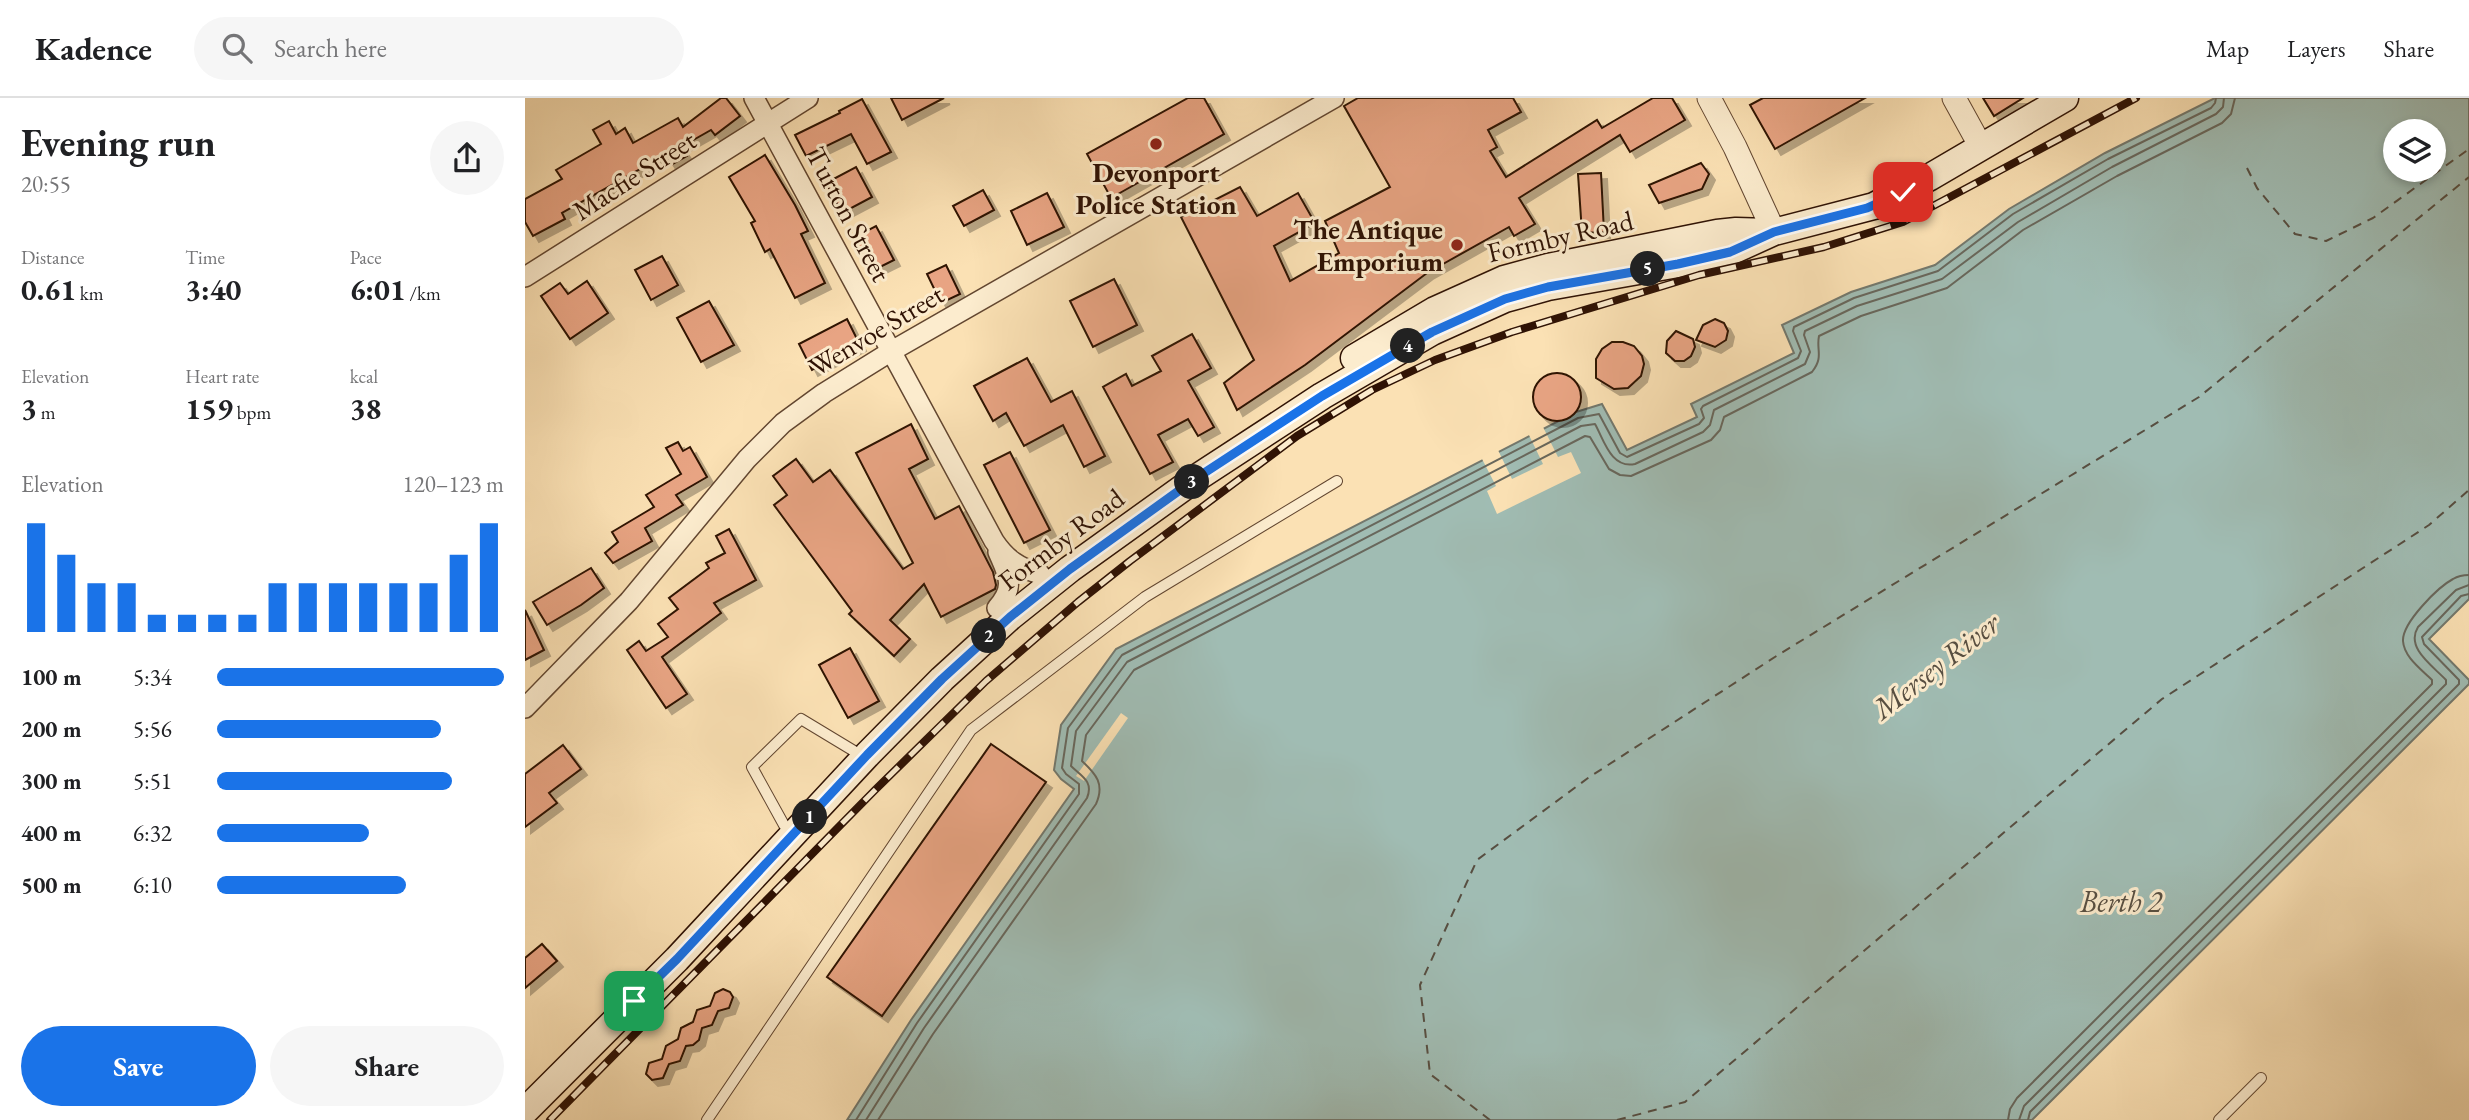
<!DOCTYPE html>
<html lang="en">
<head>
<meta charset="utf-8">
<style>
	:root { --surface:#fff; --page:#f6f6f6; --text:#202124; --muted:#757577; --line:#e0e0e0; --accent:#1a73e8 }
	body { margin:0; font-family:"EB Garamond",serif; background:var(--page); color:var(--text); height:100vh; display:flex; flex-direction:column; font-size:26px; white-space:nowrap }
	* { box-sizing:border-box; margin:0 }
	p { font-size:23px; color:var(--muted) }
	.icon { flex:none; width:38px; height:38px; fill:none; stroke:currentColor; stroke-width:2; stroke-linecap:round; stroke-linejoin:round }
	.map { position:relative; flex:1; overflow:hidden }
	.panel { display:flex; flex-direction:column; background:var(--surface); width:525px }
	.panel>* { flex:none }
	.tools { position:absolute; left:1858px; top:21px; display:grid; gap:14px }
	.tools a { display:grid; place-items:center; width:63px; height:63px; border-radius:50%; background:var(--surface); box-shadow:0 4px 10px #0003; font-size:35px }
	.pin { position:absolute; display:grid; place-items:center; width:60px; height:60px; color:#fff; margin:-30px; border-radius:14px; box-shadow:0 4px 10px #0006 }
	.km { position:absolute; width:35px; height:35px; margin:-18px; border-radius:50%; background:#222; color:#fff; font-size:19px; line-height:35px; text-align:center }
	.round { display:grid; place-items:center; flex:none; width:74px; height:74px; border-radius:37px; background:var(--page) }
	.summary { display:flex; align-items:center; justify-content:space-between; height:119px; padding:0 21px }
	h1 { font-size:38px; font-weight:700; line-height:52px }
	.figures { display:grid; grid-template-columns:repeat(3,1fr); gap:10px; height:119px; padding:7px 21px }
	.figures div { display:grid; align-content:center }
	.figures b { font-size:30px; font-weight:700 }
	.figures small { font-size:19px; font-weight:400 }
	.figures p { font-size:19px }
	.chart { height:196px; padding:14px 21px }
	.chart p { display:flex; justify-content:space-between }
	.chart svg { width:100%; height:126px; margin-top:7px; stroke:var(--accent); stroke-width:6 }
	.action { display:flex; gap:14px; margin-top:auto; padding:14px 21px }
	.action a { flex:1; height:80px; border-radius:42px; background:var(--accent); color:#fff; font-size:28px; font-weight:700; line-height:80px; text-align:center }
	.action a+a { background:var(--page); color:var(--text) }
	ul { padding:0 21px; list-style:none; font-size:23px }
	li { display:grid; grid-template-columns:112px 84px 1fr; align-items:center; height:52px }
	li i { height:18px; border-radius:9px; background:var(--accent) }
	header { display:flex; align-items:center; gap:42px; box-sizing:border-box; height:98px; padding:0 35px; background:var(--surface); border-bottom:2px solid var(--line) }
	header strong { font-size:33px }
	nav { display:flex; gap:38px; margin-inline-start:auto; font-size:24px }
	.search { width:490px; height:63px; background:var(--page); display:flex; align-items:center; gap:18px; box-sizing:border-box; padding:0 24px; border-radius:38px; color:var(--muted); font-size:26px }
	main { display:flex; flex:1; min-height:0 }
	.map>svg:first-child { display:block }
	.water { fill:#a0bcb3; stroke:#73786d; stroke-width:2; fill-rule:evenodd }
	.pier { fill:#fbe1b4 }
	.lines { fill:none; stroke-linecap:round; stroke-linejoin:round }
	.shore { stroke:#68675c; stroke-width:2 }
	.ferry { stroke:#574e41; stroke-width:2; stroke-dasharray:9 7; stroke-linecap:butt }
	.building { fill:#e8a483; stroke:#2f1204; stroke-width:2; filter:url(#shadow) }
	.service-casing { stroke:#624630; stroke-width:12 }
	.minor-casing { stroke:#624630; stroke-width:22 }
	.tertiary-casing { stroke:#624630; stroke-width:25 }
	.secondary-casing { stroke:#2f1204; stroke-width:29 }
	.service { stroke:#fcecce; stroke-width:10 }
	.minor { stroke:#fcecce; stroke-width:19 }
	.tertiary { stroke:#fcecce; stroke-width:23 }
	.secondary { stroke:#fcecce; stroke-width:26 }
	.rail-casing { stroke:#2f1204; stroke-width:8 }
	.rail { stroke:#fcecce; stroke-width:5; stroke-dasharray:16; stroke-linecap:butt }
	.route-casing { stroke:#fff; stroke-width:14 }
	.route { stroke:#1a73e8; stroke-width:9 }
	.poi-dot { fill:#8f2418; stroke:#fcecce; stroke-width:2.5 }
	.labels { text-anchor:middle; stroke-width:6; stroke-linejoin:round; paint-order:stroke }
	.poi-label { font-size:28px; font-weight:bold; fill:#2f1204; stroke:#fcecce }
	.street-label { font-size:28px; fill:#2f1204; stroke:#fcecce }
	.water-label { font-size:30px; font-style:italic; fill:#574e41; stroke:#fcecce }
</style>
</head>
<body>
<header>
<strong>Kadence</strong>
<div class="search"><svg class="icon" aria-label="search" viewBox="0 0 24 24"><circle cx="10" cy="10" r="6"/><path d="M15 15l6 6"/></svg>Search here</div>
<nav><a>Map</a><a>Layers</a><a>Share</a></nav>
</header>
<main>
<section class="panel">
<div class="summary"><div><h1>Evening run</h1><p>20:55</p></div><a class="round"><svg class="icon" aria-label="share" viewBox="0 0 24 24"><path d="M12 15V3M7 8l5-5 5 5M5 13v7h14v-7"/></svg></a></div>
<div class="figures">
<div><p>Distance</p><b>0.61<small> km</small></b></div>
<div><p>Time</p><b>3:40</b></div>
<div><p>Pace</p><b>6:01<small> /km</small></b></div>
</div>
<div class="figures">
<div><p>Elevation</p><b>3<small> m</small></b></div>
<div><p>Heart rate</p><b>159<small> bpm</small></b></div>
<div><p>kcal</p><b>38</b></div>
</div>
<div class="chart"><p><span>Elevation</span>120–123 m</p>
<svg viewBox="0 0 160 44" preserveAspectRatio="none"><path d="M5 44V6M15 44V17M25 44V27M35 44V27M45 44V38M55 44V38M65 44V38M75 44V38M85 44V27M95 44V27M105 44V27M115 44V27M125 44V27M135 44V27M145 44V17M155 44V6"/></svg>
</div>
<ul>
<li><b>100 m</b>5:34<i style="width:100%"></i></li>
<li><b>200 m</b>5:56<i style="width:78%"></i></li>
<li><b>300 m</b>5:51<i style="width:82%"></i></li>
<li><b>400 m</b>6:32<i style="width:53%"></i></li>
<li><b>500 m</b>6:10<i style="width:66%"></i></li>
</ul>
<div class="action"><a>Save</a><a>Share</a></div>
</section>
<div class="map">
<svg width="1944" height="1022" viewBox="0 0 1944 1022">
	<defs>
		<filter id="shadow"><feDropShadow dx="6" dy="6" stdDeviation="0" flood-color="#0004"/></filter>
	</defs>
	<rect width="100%" height="100%" fill="#fbe1b4"/>
	<filter id="stains"><feTurbulence type="fractalNoise" baseFrequency=".00286" numOctaves="4"/><feColorMatrix values="0 0 0 0 .2 0 0 0 0 .09 0 0 0 0 .02 0 0 0 .5 -.17"/></filter>
	<radialGradient id="worn" r=".72"><stop offset=".6" stop-color="#630" stop-opacity="0"/><stop offset="1" stop-color="#630" stop-opacity=".3"/></radialGradient>
	<path class="water" d="M1690 0H1944V501L1904 541 1944 582V586L1507 1022H322L386 922 549 691 536 681 529 672 536 627 591 551 1051 314 1077 306 1102 352 1172 319 1166 306 1269 255 1257 227 1326 194 1410 167 1484 111 1580 55ZM1871 33H1909V72H1871Z"/>
	<g class="pier">
		<polygon points="1017,327 1033,359 1046,354 1056,375 972,416 962,393 971,388 956,359 972,350 987,381 1018,366 1003,335"/>
		<polygon points="596,615 603,620 559,683 551,678"/>
	</g>
	<g class="lines">
		<g class="shore">
			<polyline points="331,1022 392,925 554,696 554,686 541,676 537,670 543,630 597,557 1053,320 1074,316 1095,355 1102,359 1174,326 1179,320 1176,311 1178,308 1273,260 1276,253 1268,233 1269,229 1329,200 1413,173 1488,116 1583,61 1686,10 1690,5 1691,0"/>
			<path d="M341 1022 399 930 562 700C569 683 556 678 546 668L551 633 602 564 1056 328 1070 326C1079 342 1086 371 1110 366L1178 334 1185 327 1189 312 1280 266 1285 254 1279 237 1280 233 1332 208 1417 181 1493 124 1587 69 1691 16 1698 9 1699 0"/>
			<path d="M353 1022 408 936 571 706C580 686 571 676 557 663L561 637 609 572 1060 338 1065 339 1084 371 1095 377 1106 378 1186 342 1195 332 1199 319 1287 274C1299 259 1291 252 1294 238L1336 218 1422 190 1498 132 1592 78 1697 25 1706 16 1710 0"/>
			<path d="M1483 1022 1485 1011 1492 1000 1907 586V582C1896 571 1879 559 1878 543 1877 525 1913 489 1928 481 1933 478 1938 477 1944 477"/>
			<path d="M1494 1022 1499 1008 1921 586V582C1908 568 1880 550 1893 529L1931 492 1944 487"/>
			<polyline points="1503,1022 1505,1014 1934,586 1934,582 1899,546 1897,539 1936,498 1944,496"/>
		</g>
		<g class="ferry">
			<polyline points="1722,70 1732,90 1770,136 1801,143 1848,120 1944,51"/>
			<polyline points="965,1022 905,976 895,887 952,762 1063,680 1253,557 1674,299 1944,79"/>
			<polyline points="1092,1022 1160,1004 1637,601 1904,427 1944,392"/>
		</g>
	</g>
	<g class="building">
		<polygon points="196,0 201,0 215,18 190,37 186,32 156,49 162,58 146,67 140,57 37,115 40,121 8,138 0,124 0,101 37,81 31,72 76,46 68,32 84,23 91,36 100,30 108,45 153,20 158,29"/>
		<polygon points="366,0 419,0 377,22"/>
		<polygon points="663,0 679,0 699,36 586,100 562,56"/>
		<polygon points="833,0 988,0 996,14 963,32 972,49 965,53 981,79 1072,22 1077,30 1128,0 1147,0 1160,22 1105,54 1095,37 994,100 1010,126 989,138 984,129 902,175 780,267 712,312 699,285 729,262 656,119 715,89 732,118 773,95 790,125 749,148 765,183 814,155 800,123 865,89 819,8"/>
		<polygon points="1238,0 1340,0 1250,51 1225,7"/>
		<polygon points="1458,0 1498,0 1469,18"/>
		<polygon points="337,1 366,54 342,66 326,36 281,58 270,37 315,15 314,13"/>
		<polygon points="240,57 270,107 283,133 276,136 300,185 270,200 245,151 240,154 226,125 230,123 204,79"/>
		<polygon points="1176,65 1184,76 1177,91 1134,105 1124,87"/>
		<polygon points="331,69 347,99 317,115 301,85"/>
		<polygon points="1076,75 1079,134 1057,135 1053,76"/>
		<polygon points="458,92 469,112 439,128 428,108"/>
		<polygon points="522,95 539,129 502,147 486,113"/>
		<polygon points="351,128 369,162 345,174 328,140"/>
		<polygon points="137,158 153,187 126,202 110,172"/>
		<polygon points="421,167 435,196 416,205 402,176"/>
		<polygon points="589,181 612,227 568,249 545,203"/>
		<polygon points="62,183 83,215 45,241 16,198 35,185 43,196"/>
		<polygon points="184,203 209,247 176,264 152,220"/>
		<polygon points="322,221 335,247 287,272 274,246"/>
		<polygon points="1190,221 1199,225 1203,233 1201,242 1190,249 1171,242 1178,227"/>
		<polygon points="1151,233 1168,241 1170,249 1166,258 1159,263 1150,263 1141,255 1142,243"/>
		<polygon points="667,236 686,270 663,283 689,329 673,338 663,321 633,337 648,364 625,376 578,289 601,276 607,288 636,273 627,258"/>
		<polygon points="1087,244 1098,244 1109,248 1117,258 1119,266 1116,278 1103,290 1089,291 1071,280 1071,261 1077,251"/>
		<polygon points="502,260 526,304 547,293 580,358 559,369 538,327 499,348 481,315 468,323 449,288"/>
		<circle cx="1032" cy="299" r="24"/>
		<polygon points="386,326 403,361 384,371 410,421 434,408 468,474 471,487 470,491 416,519 399,486 365,522 385,541 369,558 324,516 327,513 249,407 262,397 248,378 271,361 288,384 305,372 378,471 388,465 331,355"/>
		<polygon points="153,344 158,353 165,349 182,379 151,397 158,407 120,430 127,443 88,465 80,455 93,444 87,434 129,409 121,397 156,376 141,350"/>
		<polygon points="485,354 525,432 499,445 459,367"/>
		<polygon points="204,431 231,482 189,505 196,515 137,559 162,596 141,610 102,552 114,543 121,553 143,539 133,526 153,511 144,500 184,470 181,465 200,455 191,438"/>
		<polygon points="66,470 79,490 56,507 22,527 8,504"/>
		<polygon points="0,512 19,552 0,562"/>
		<polygon points="325,550 354,603 323,620 294,567"/>
		<polygon points="466,646 521,684 357,918 302,879"/>
		<polygon points="38,647 56,671 24,695 32,705 0,729 0,676"/>
		<polygon points="17,846 32,863 0,890 0,860"/>
		<polygon points="198,891 205,894 208,899 204,910 193,913 187,927 177,930 174,942 168,947 161,948 155,963 144,966 138,980 127,982 121,976 124,965 137,961 141,948 153,941 156,930 168,924 172,912 185,908 190,895"/>
	</g>
	<g class="lines">
		<defs>
			<g id="service">
				<polyline points="259,727 227,669 276,621 329,653"/>
				<polyline points="182,1022 446,632 620,499 812,383"/>
				<polyline points="1694,1022 1736,980"/>
			</g>
			<g id="minor">
				<path d="M229 0 469 443C481 461 494 470 515 476"/>
				<polyline points="0,179 283,0"/>
				<path d="M472 510C491 489 483 477 473 454"/>
				<polyline points="0,610 104,503 222,361 258,325 299,295 365,254 809,0"/>
			</g>
			<g id="tertiary">
				<polyline points="1184,0 1210,49 1249,134"/>
				<polyline points="1429,0 1456,49"/>
			</g>
			<g id="secondary">
				<polyline points="829,260 910,212 979,181 1023,169 1192,135 1211,133 1245,134"/>
				<polyline points="0,1013 152,861 342,657 417,581 485,519 545,471 673,379 797,298 907,234 980,201 1023,189 1153,166 1205,154 1249,134 1349,108 1405,79 1540,0"/>
			</g>
		</defs>
		<use href="#service" class="service-casing"/>
		<use href="#minor" class="minor-casing"/>
		<use href="#tertiary" class="tertiary-casing"/>
		<use href="#secondary" class="secondary-casing"/>
		<use href="#service" class="service"/>
		<use href="#minor" class="minor"/>
		<use href="#tertiary" class="tertiary"/>
		<use href="#secondary" class="secondary"/>
		<defs>
			<polyline id="rail" points="25,1022 351,691 461,583 553,504 605,463 772,338 847,292 910,262 987,234 1174,177 1299,149 1378,124 1611,0"/>
		</defs>
		<use href="#rail" class="rail-casing"/>
		<use href="#rail" class="rail"/>
	</g>
	<g class="lines">
		<defs>
			<polyline id="route" points="109,903 152,861 342,657 417,581 485,519 545,471 673,379 797,298 907,234 980,201 1023,189 1153,166 1205,154 1249,134 1342,110 1378,94"/>
		</defs>
		<use href="#route" class="route-casing"/>
		<use href="#route" class="route"/>
	</g>
	<g class="poi-dot">
		<circle cx="631" cy="46" r="7"/>
		<circle cx="932" cy="147" r="7"/>
	</g>
	<g class="labels">
		<g class="poi-label">
			<text x="631" y="84">Devonport<tspan x="631" dy="32">Police Station</tspan></text>
			<text x="918" y="141" text-anchor="end">The Antique<tspan x="918" dy="32">Emporium</tspan></text>
		</g>
		<g class="street-label">
			<text transform="translate(109 77) rotate(-33)" y="10">Macfie Street</text>
			<text transform="translate(324 116) rotate(62)" y="10">Turton Street</text>
			<text transform="translate(1035 138) rotate(-13)" y="10">Formby Road</text>
			<text transform="translate(351 232) rotate(-31)" y="10">Wenvoe Street</text>
			<text transform="translate(536 441) rotate(-37)" y="10">Formby Road</text>
		</g>
		<g class="water-label">
			<text transform="translate(1411 568) rotate(-38)" y="10">Mersey River</text>
			<text x="1596" y="814">Berth 2</text>
		</g>
	</g>
	<rect width="100%" height="100%" filter="url(#stains)"/>
	<rect width="100%" height="100%" fill="url(#worn)"/>
</svg>
<div class="tools">
<a><svg class="icon" aria-label="layers" viewBox="0 0 24 24"><path d="M12 4l9 5-9 5-9-5zM3 14l9 5 9-5"/></svg></a>
</div>
<div class="pin" style="left:109px;top:903px;background:#1e9e55"><svg class="icon" aria-label="arrive" viewBox="0 0 24 24"><path d="M6 21V4h12l-3 4 3 4H6"/></svg></div>
<div class="pin" style="left:1378px;top:94px;background:#d93025"><svg class="icon" aria-label="check" viewBox="0 0 24 24"><path d="M5 12l5 5 9-10"/></svg></div>
<b class="km" style="left:285px;top:719px">1</b>
<b class="km" style="left:464px;top:538px">2</b>
<b class="km" style="left:667px;top:384px">3</b>
<b class="km" style="left:883px;top:248px">4</b>
<b class="km" style="left:1123px;top:171px">5</b>
</div>
</main>
</body>
</html>
